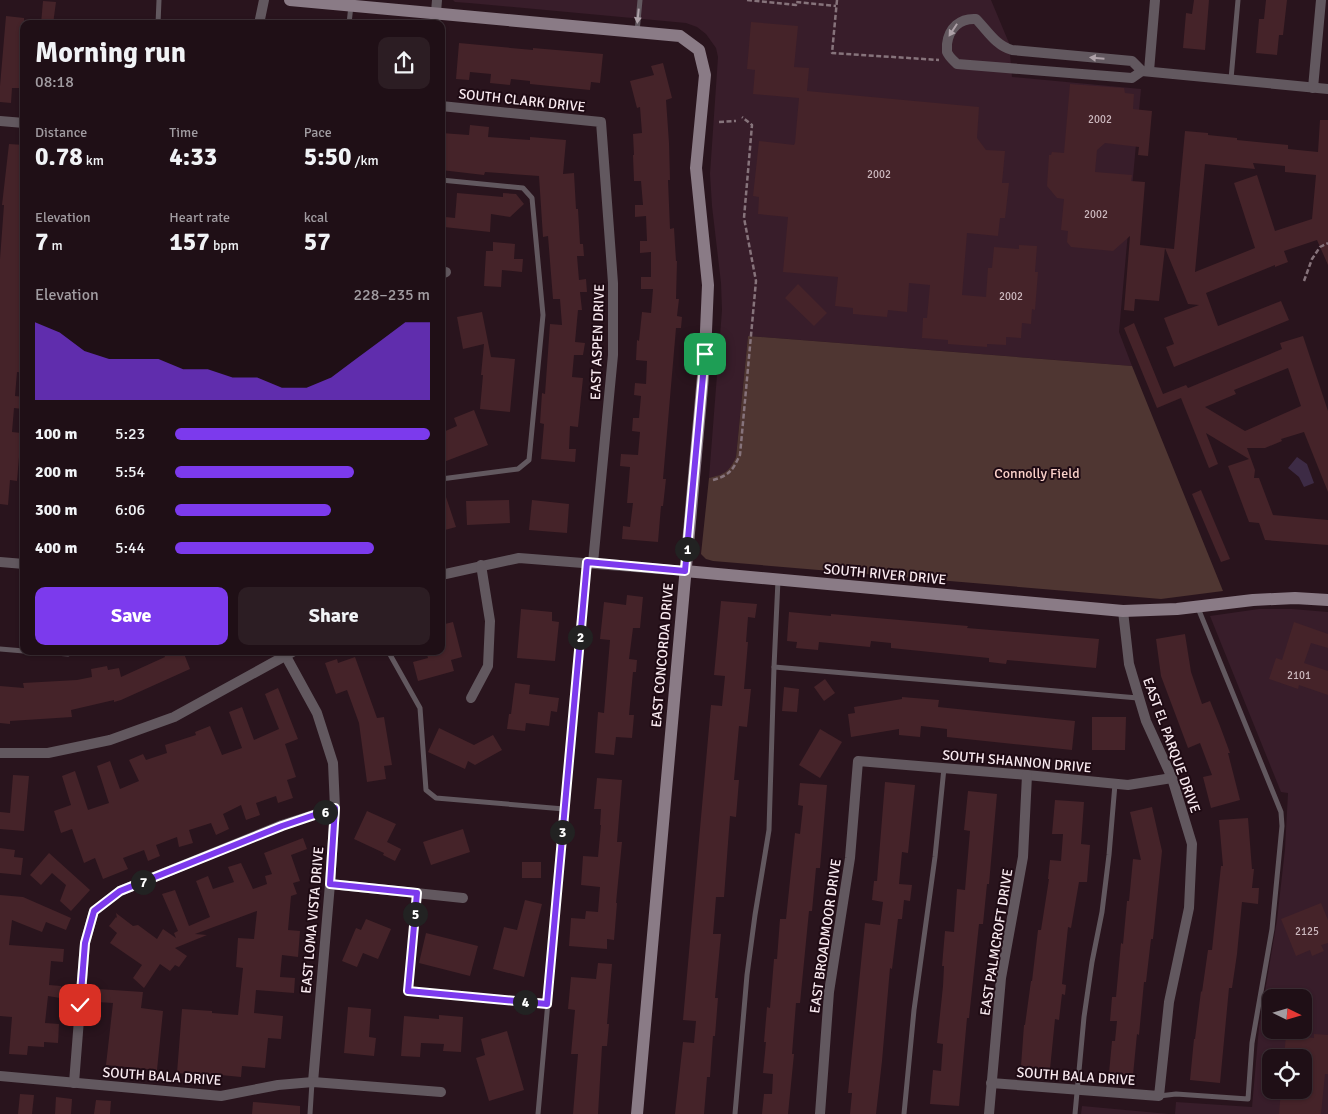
<!DOCTYPE html>
<html lang="en">
<head>
<meta charset="utf-8">
<style>
	:root { --surface:#1f0f16; --page:#2c1d23; --text:#f1f3f6; --muted:#a19ca1; --line:#3c2f35; --accent:#7c3aed }
	body { margin:0; font-family:Signika,sans-serif; background:var(--page); color:var(--text); height:100vh; display:flex; flex-direction:column; font-size:19px; white-space:nowrap }
	* { box-sizing:border-box; margin:0 }
	p { font-size:16px; color:var(--muted) }
	.icon { flex:none; width:28px; height:28px; fill:none; stroke:currentColor; stroke-width:2; stroke-linecap:round; stroke-linejoin:round }
	.map { position:relative; flex:1; overflow:hidden }
	.details { position:absolute; left:20px; top:20px; width:425px; height:635px; display:flex; flex-direction:column; background:var(--surface); border-radius:10px; box-shadow:0 1px 4px #0004,0 0 0 1px var(--line) }
	.details>* { flex:none }
	.needle { width:32px; rotate:95deg }
	.fabs { position:absolute; left:1262px; top:989px; display:grid; gap:10px }
	.fabs a { display:grid; place-items:center; width:50px; height:50px; border-radius:10px; background:var(--surface); box-shadow:0 1px 4px #0004,0 0 0 1px var(--line); font-size:25px }
	.pin { position:absolute; display:grid; place-items:center; width:42px; height:42px; color:#fff; margin:-21px; border-radius:10px; box-shadow:0 2px 8px #0006 }
	.km { position:absolute; width:25px; height:25px; margin:-12px; border-radius:50%; background:#222; color:#fff; font-size:14px; line-height:25px; text-align:center }
	.round { display:grid; place-items:center; flex:none; width:52px; height:52px; border-radius:10px; background:var(--page) }
	.head { display:flex; align-items:center; justify-content:space-between; height:85px; padding:0 15px }
	h1 { font-size:28px; font-weight:700; line-height:38px }
	.stats { display:grid; grid-template-columns:repeat(3,1fr); gap:8px; height:85px; padding:5px 15px }
	.stats div { display:grid; align-content:center }
	.stats b { font-size:25px; font-weight:700 }
	.stats small { font-size:14px; font-weight:400 }
	.stats p { font-size:14px }
	.chart { height:140px; padding:10px 15px }
	.chart p { display:flex; justify-content:space-between }
	.chart svg { width:100%; height:90px; margin-top:5px; fill:var(--accent); opacity:.7 }
	.primary-button { display:flex; gap:10px; margin-top:auto; padding:10px 15px }
	.primary-button a { flex:1; height:58px; border-radius:10px; background:var(--accent); color:#fff; font-size:20px; font-weight:700; line-height:58px; text-align:center }
	.primary-button a+a { background:var(--page); color:var(--text) }
	ul { padding:0 15px; list-style:none; font-size:16px }
	li { display:grid; grid-template-columns:80px 60px 1fr; align-items:center; height:38px }
	li i { height:12px; border-radius:6px; background:var(--accent) }
	.map>svg:first-child { display:block }
	.built { fill:#381d2a; fill-rule:evenodd }
	.green { fill:#4f3632 }
	.water { fill:#3d2b45 }
	.building { fill:#452329; fill-rule:evenodd }
	.lines { fill:none; stroke-linecap:round; stroke-linejoin:round }
	.path { stroke:#86737b; stroke-width:2.5; stroke-dasharray:5 2.5; stroke-linecap:butt }
	.lane { stroke:#62585f; stroke-width:5 }
	.street { stroke:#62585f; stroke-width:10 }
	.secondary { stroke:#8a7b86; stroke-width:12 }
	.oneway { fill:#aea1a8 }
	.route-casing { stroke:#fff; stroke-width:10 }
	.route { stroke:#7c3aed; stroke-width:6 }
	.labels { text-anchor:middle; stroke-width:4; stroke-linejoin:round; paint-order:stroke }
	.number-label { font-size:11px; fill:#ccb8be }
	.street-label { font-size:14px; fill:#f9eaf0; stroke:#1f0b14 }
	.park-label { font-size:14px; fill:#fad0c9; stroke:#1f0b14 }
</style>
</head>
<body>
<div class="map">
<svg width="1328" height="1114" viewBox="0 0 1328 1114">
	<rect width="100%" height="100%" fill="#29141d"/>
	<g class="built">
		<polygon points="453,0 991,0 1009,43 1012,77 1141,89 1119,332 1132,366 748,336 736,457 731,468 724,474 709,478 722,310 721,283 712,206 710,174 718,57 716,48 706,34 697,27 686,23 469,3 455,2"/>
		<path d="M1259 609H1292L1328 612V1114H1175L1176 1102 1252 1107 1259 1027 1277 920 1285 849 1288 793 1281 792 1210 616ZM1271 998H1304V1030H1271ZM1271 1058H1304V1090H1271Z"/>
		<polygon points="1082,1106 1169,1114 1081,1114"/>
	</g>
	<path class="green" d="M748 336 1132 366 1223 591 1161 599 713 561 706 559 701 554 709 478C725 474 729 472 736 457Z"/>
	<polygon class="water" points="1297,457 1307,464 1314,483 1304,487 1299,477 1288,468"/>
	<g class="building">
		<polygon points="1194,0 1209,0 1205,50 1183,48 1186,13 1192,14"/>
		<polygon points="1266,0 1287,0 1283,35 1279,35 1277,55 1256,53 1259,19 1264,19"/>
		<polygon points="43,1 56,2 53,24 41,24"/>
		<polygon points="6,16 24,18 24,88 12,88 11,103 0,102 0,86"/>
		<polygon points="751,22 798,26 794,67 809,68 807,91 979,107 977,138 986,150 1005,151 1002,183 1009,183 1005,218 1000,218 998,236 967,233 962,295 986,297 988,268 992,268 994,247 1019,249 1019,245 1037,246 1035,272 1038,272 1035,310 1032,309 1031,324 1022,323 1021,338 1006,337 1006,345 987,344 987,347 948,344 948,340 922,338 923,318 927,318 930,285 909,283 907,312 888,310 887,317 853,314 853,308 835,306 838,277 783,272 788,217 758,214 759,197 753,196 759,141 794,145 795,143 799,98 753,94 755,70 747,69"/>
		<polygon points="459,43 533,50 533,48 603,54 600,83 591,82 590,90 530,84 530,81 511,79 510,85 490,83 491,74 470,72 469,80 456,79"/>
		<polygon points="663,63 672,98 666,100 669,143 670,180 668,180 670,229 674,228 676,261 677,261 676,299 679,299 677,316 682,317 681,328 676,328 663,479 666,479 663,506 661,506 658,542 622,539 623,526 630,527 633,503 627,503 630,467 620,466 621,454 638,455 640,432 632,431 633,418 639,418 641,396 634,395 635,383 646,384 647,361 636,360 637,340 639,341 642,312 651,313 653,289 641,289 641,277 651,277 651,252 640,253 640,241 647,241 646,216 635,217 635,205 643,205 641,181 634,181 633,155 634,155 633,134 642,133 640,107 637,108 630,81 654,75 651,66"/>
		<polygon points="1070,84 1124,88 1125,93 1134,94 1133,109 1152,111 1148,156 1138,155 1139,147 1105,143 1097,150 1095,172 1132,175 1131,181 1145,182 1140,245 1165,248 1159,301 1135,299 1134,311 1124,310 1130,236 1113,251 1071,247 1067,242 1068,231 1061,230 1064,199 1057,198 1047,186 1049,155 1051,155 1052,152 1064,153"/>
		<path d="M1320 120H1328V265L1317 240 1284 251 1288 262 1275 267V265L1206 293 1218 326 1281 301 1289 320 1174 367 1166 347 1174 344 1164 318 1199 305 1188 304 1165 248 1174 249 1185 131 1208 133V135L1237 138V140L1288 145V149L1318 152ZM1253 163 1285 166V172L1316 175 1312 219 1275 231 1257 175 1234 183 1255 248 1195 272 1205 164 1255 169Z"/>
		<polygon points="470,125 489,127 488,137 530,140 530,137 566,140 563,174 574,173 576,209 578,209 580,244 583,244 584,256 577,256 579,280 586,279 587,292 580,292 582,310 578,310 575,342 585,343 583,355 574,355 572,377 583,378 578,427 570,426 569,449 576,449 575,462 541,459 544,424 540,423 542,393 545,394 550,324 562,325 560,299 553,299 548,236 543,237 539,176 485,172 484,175 441,170 441,133 469,135"/>
		<polygon points="9,144 24,145 24,373 17,372 15,396 24,397 24,398 23,409 14,408 12,432 21,433 17,481 10,480 8,505 0,504 0,259 4,205 2,205"/>
		<polygon points="457,193 503,197 503,193 516,194 524,204 510,217 491,214 490,232 444,227 445,217 455,218"/>
		<polygon points="493,242 515,244 514,259 523,259 522,272 502,270 501,287 484,286 486,251 493,251"/>
		<polygon points="798,284 827,313 814,326 785,298"/>
		<polygon points="482,312 491,357 515,359 510,412 480,409 483,375 481,375 484,344 463,349 457,317"/>
		<path d="M1134 323 1163 394 1186 385 1188 388 1282 349 1280 343 1303 336 1328 411V492L1304 432 1281 439 1282 441 1265 448H1247L1255 470 1254 478H1259L1273 515 1328 520V545L1265 540 1259 523 1249 522 1228 466 1249 459 1206 433 1218 464 1209 468 1181 398 1157 408 1124 328ZM1288 368 1301 406 1245 431 1205 407 1236 394 1234 390Z"/>
		<polygon points="474,410 488,445 441,463 441,433 457,426 454,418"/>
		<polygon points="441,488 443,488 456,527 441,531"/>
		<polygon points="1201,490 1230,559 1221,562 1192,494"/>
		<polygon points="509,500 510,523 467,525 466,501"/>
		<polygon points="532,500 569,504 567,533 529,530"/>
		<polygon points="627,595 643,597 640,628 633,628 629,659 637,660 636,672 633,672 629,715 634,715 632,738 616,737 614,755 595,753 598,712 604,713 610,640 600,639 604,602 626,605"/>
		<polygon points="721,601 757,604 755,618 748,617 746,642 748,642 744,689 751,689 747,727 739,726 734,780 739,780 736,817 730,816 724,897 716,897 713,934 721,934 715,998 718,998 715,1036 713,1036 710,1077 707,1077 704,1114 675,1114 683,1042 694,1043 696,1021 683,1020 711,705 722,706 725,676 714,675"/>
		<polygon points="521,609 552,612 552,621 559,622 555,661 517,658"/>
		<polygon points="789,612 831,616 831,614 968,626 967,628 1099,639 1096,668 1007,660 1006,664 989,662 989,658 891,648 891,643 871,641 870,647 819,642 818,650 796,648 797,642 787,641"/>
		<polygon points="453,622 462,657 451,660 454,671 418,681 413,662 428,658 426,651 441,651 441,625"/>
		<polygon points="1294,622 1328,634 1328,648 1311,643 1304,663 1328,671 1328,695 1299,685 1298,689 1269,679 1276,658 1282,660"/>
		<polygon points="1185,634 1191,672 1202,704 1210,701 1220,726 1230,753 1228,753 1240,800 1211,808 1203,777 1212,775 1200,743 1188,748 1161,676 1156,639"/>
		<polygon points="162,651 183,651 190,669 121,700 114,702 114,700 71,710 72,717 10,721 10,724 0,723 0,686 24,688 23,683 77,680 92,677 91,669 107,666 108,670 119,668 121,677 165,657"/>
		<polygon points="355,657 377,718 384,717 392,765 384,766 386,779 367,782 359,723 347,690 336,694 325,663 337,659 338,663"/>
		<polygon points="825,679 835,693 824,701 814,687"/>
		<polygon points="515,683 530,685 529,694 559,698 557,712 551,711 549,726 526,723 525,731 507,729 509,714 511,714"/>
		<polygon points="784,687 799,689 797,712 782,711"/>
		<polygon points="278,688 298,739 285,744 296,777 287,780 293,798 278,803 276,796 256,803 260,815 246,820 241,805 223,814 229,829 216,835 211,823 189,830 193,843 179,847 177,837 156,845 160,856 148,861 144,850 123,858 128,869 103,879 95,858 84,863 72,829 61,833 54,811 71,805 62,776 75,771 88,810 109,803 97,766 110,761 120,789 139,781 129,760 143,754 146,760 167,753 165,745 196,735 195,732 210,726 222,755 242,748 229,712 242,707 254,740 279,729 265,694"/>
		<polygon points="902,697 939,700 938,707 1075,721 1072,750 947,737 947,729 921,726 920,737 899,735 899,729 851,737 848,714 855,713 854,707 902,699"/>
		<polygon points="1092,717 1126,717 1125,750 1092,750"/>
		<polygon points="439,728 474,745 493,735 502,750 475,765 468,761 465,769 428,752"/>
		<polygon points="820,729 842,742 820,778 799,765"/>
		<polygon points="13,775 29,776 24,831 0,829 0,812 10,813"/>
		<polygon points="597,778 622,780 617,842 622,842 616,903 617,903 614,940 607,939 607,949 569,946 571,918 585,919 586,911 598,912 600,887 581,885 583,856 598,857 601,825 600,825 601,809 594,809"/>
		<polygon points="885,782 915,785 908,853 902,852 899,884 912,885 910,901 904,900 902,919 898,919 892,969 890,968 882,1061 876,1114 850,1114 852,1093 848,1093 865,923 880,925 883,902 872,900 874,881 877,881"/>
		<polygon points="800,783 827,785 820,868 816,868 812,911 809,911 800,1003 796,1003 792,1054 794,1054 788,1114 762,1114 764,1094 772,1094 773,1074 763,1073 766,1042 764,1042 767,1007 770,1008 774,959 777,959 780,919 786,919 795,833 800,834 803,806 798,805"/>
		<polygon points="968,791 997,794 989,884 987,884 983,924 979,924 969,1018 967,1018 959,1106 930,1104 933,1070 941,1071 943,1044 937,1043 943,986 944,966 942,966 945,931 954,932 957,889 965,890 970,831 964,830"/>
		<polygon points="1055,800 1084,802 1081,844 1090,845 1087,882 1079,882 1071,928 1068,927 1062,984 1066,985 1065,995 1062,994 1059,1020 1055,1019 1050,1069 1021,1066 1024,1025 1025,1025 1031,981 1032,981 1038,930 1041,930 1049,879 1048,879 1050,860 1061,861 1063,834 1052,834"/>
		<polygon points="1152,807 1162,851 1153,939 1151,939 1146,982 1144,982 1139,1035 1137,1034 1133,1075 1109,1073 1112,1041 1115,1041 1117,1021 1110,1021 1112,997 1116,997 1121,943 1123,944 1127,901 1129,901 1133,859 1141,860 1130,812"/>
		<polygon points="367,811 396,824 387,842 401,849 395,861 383,855 384,853 354,839"/>
		<polygon points="1248,818 1252,869 1254,869 1252,888 1259,888 1258,904 1242,902 1237,954 1232,988 1229,988 1220,1083 1190,1080 1194,1039 1195,1039 1201,991 1202,992 1208,950 1212,950 1221,866 1223,866 1219,820"/>
		<polygon points="463,829 470,852 431,865 423,842"/>
		<polygon points="303,838 307,849 291,855 300,881 293,883 297,894 291,896 288,930 300,931 298,957 282,955 280,977 295,978 294,993 256,990 254,1013 283,1016 281,1039 268,1038 265,1068 242,1066 241,1077 190,1072 190,1074 177,1073 182,1009 212,1011 212,1013 238,1015 243,968 236,967 238,938 254,939 257,911 195,934 207,935 175,948 187,956 179,967 175,965 170,971 160,964 144,988 133,978 142,965 110,943 117,933 109,926 116,917 117,918 116,913 133,926 138,925 157,939 163,929 176,938 174,933 178,931 162,894 175,890 189,926 210,917 196,881 208,876 213,889 234,882 228,867 241,863 253,889 267,884 265,876 272,874 264,853"/>
		<polygon points="0,848 15,850 14,857 23,858 21,875 0,873"/>
		<polygon points="49,853 90,890 71,911 60,901 66,885 52,873 41,885 30,875"/>
		<rect x="522" y="862" width="19" height="16"/>
		<polygon points="0,895 23,897 71,918 66,930 46,922 42,932 12,920 9,945 64,949 63,962 51,961 49,985 61,986 60,998 48,996 45,1023 59,1024 58,1043 44,1042 44,1047 28,1046 27,1055 9,1054 12,1017 0,1016"/>
		<polygon points="525,900 542,904 524,977 493,969 504,927 517,930"/>
		<polygon points="1321,903 1328,920 1328,943 1321,945 1324,951 1312,956 1310,950 1296,956 1281,919"/>
		<polygon points="366,919 391,929 378,959 363,953 357,967 342,961 356,928 361,930"/>
		<polygon points="426,933 478,946 470,976 419,963"/>
		<polygon points="598,963 612,964 607,1024 609,1024 607,1046 602,1046 598,1114 573,1114 578,1054 571,1054 575,1010 568,1009 571,977 596,979"/>
		<polygon points="98,989 143,992 141,1008 163,1011 157,1070 106,1065 113,1003 97,1002"/>
		<polygon points="348,1007 371,1009 369,1037 376,1038 374,1056 344,1053"/>
		<polygon points="439,1015 463,1017 461,1052 443,1051 444,1044 421,1043 420,1057 401,1056 404,1016 439,1019"/>
		<polygon points="507,1031 524,1090 489,1101 476,1058 485,1055 481,1039"/>
		<polygon points="1314,1034 1328,1035 1328,1074 1325,1074 1321,1114 1279,1114 1281,1090 1304,1090 1304,1058 1284,1058 1286,1035 1314,1038"/>
		<polygon points="20,1094 34,1095 32,1114 18,1114"/>
		<polygon points="56,1097 72,1099 71,1114 55,1114"/>
		<polygon points="96,1100 111,1101 110,1114 94,1114"/>
		<polygon points="253,1102 300,1106 300,1114 252,1114"/>
	</g>
	<g class="lines">
		<g class="path">
			<polyline points="747,0 796,5 796,2 836,6"/>
			<polyline points="837,0 832,53 939,60"/>
			<polyline points="719,122 736,121"/>
			<polyline points="1304,281 1312,259 1320,247 1328,243"/>
			<path d="M713 480C730 475 732 471 740 455L756 281 744 218 752 125 742 117"/>
		</g>
		<g class="lane">
			<polyline points="158,24 159,0"/>
			<polyline points="349,24 351,5"/>
			<polyline points="637,32 640,0"/>
			<polyline points="1231,79 1238,0"/>
			<polyline points="441,180 523,188 532,198 543,315 529,460 518,469 441,479"/>
			<polyline points="0,649 24,651"/>
			<polyline points="29,651 68,654 75,651"/>
			<polyline points="388,651 420,708 426,790 436,798 564,809"/>
			<polyline points="774,667 1138,698"/>
			<polyline points="417,893 408,991 547,1004"/>
			<polyline points="1159,1096 1176,1094 1248,1099 1252,1043 1272,929 1282,826 1281,812 1198,608"/>
			<polyline points="310,1114 312,1082"/>
			<polyline points="538,1114 587,563"/>
			<polyline points="735,1114 747,975 755,915 769,830 774,667 778,580"/>
			<polyline points="904,1114 914,1010 935,857 944,768"/>
			<polyline points="1075,1114 1084,1017 1092,962 1102,912 1109,855 1115,784"/>
		</g>
		<g class="street">
			<polyline points="259,24 264,0"/>
			<polyline points="435,24 437,0"/>
			<path d="M1142 71 1132 78 957 64C953 60 949 57 947 52 947 50 947 45 947 44 949 28 960 18 976 19 987 30 996 46 1012 50L1132 61 1142 71 1328 89"/>
			<polyline points="1149,71 1155,0"/>
			<polyline points="1313,88 1321,0"/>
			<polyline points="441,106 601,122 613,283 613,355 593,563"/>
			<polyline points="0,121 24,123"/>
			<polyline points="441,274 446,272"/>
			<polyline points="0,562 24,564"/>
			<polyline points="441,575 519,558 685,571"/>
			<polyline points="283,651 317,713 333,763 335,808 330,884 313,1082"/>
			<polyline points="471,698 488,666 490,621 481,565"/>
			<polyline points="0,753 48,753 110,740 174,717 294,651"/>
			<polyline points="330,884 463,898"/>
			<polyline points="0,1076 221,1096 278,1085 313,1082 441,1092"/>
			<polyline points="74,1083 85,943 94,911 120,891 282,825 335,808"/>
			<polyline points="991,1083 1159,1096 1169,1002 1189,908 1192,844 1172,778 1146,721 1129,664 1123,611"/>
			<polyline points="820,1114 829,992 850,858 858,761 1027,775 1128,785 1172,778"/>
			<polyline points="989,1114 1001,978 1023,857 1027,775"/>
		</g>
		<g class="secondary">
			<polyline points="290,0 680,36 699,50 705,75 696,168 708,285 705,354 637,1114"/>
			<polyline points="685,571 1123,611 1177,609 1253,600 1295,598 1328,600"/>
		</g>
	</g>
	<defs><path id="oneway-solid" d="M-6-.8H1V-3.2L6.5 0L1 3.2V.8H-6Z" transform="scale(1.25)"/></defs>
	<g class="oneway">
		<use href="#oneway-solid" transform="translate(638 16) rotate(96)"/>
		<use href="#oneway-solid" transform="translate(953 30) rotate(123)"/>
		<use href="#oneway-solid" transform="translate(1097 58) rotate(-175)"/>
	</g>
	<g class="lines">
		<defs>
			<polyline id="route" points="80,1005 85,943 94,911 120,891 282,826 335,808 330,884 417,893 408,991 547,1004 587,562 685,571 705,354"/>
		</defs>
		<use href="#route" class="route-casing"/>
		<use href="#route" class="route"/>
	</g>
	<g class="labels">
		<g class="number-label">
			<text x="1100" y="123">2002</text>
			<text x="879" y="178">2002</text>
			<text x="1096" y="218">2002</text>
			<text x="1011" y="300">2002</text>
			<text x="1299" y="679">2101</text>
			<text x="1307" y="935">2125</text>
		</g>
		<g class="street-label">
			<text transform="translate(522 100) rotate(6)" y="5">SOUTH CLARK DRIVE</text>
			<text transform="translate(597 342) rotate(-88)" y="5">EAST ASPEN DRIVE</text>
			<text transform="translate(885 574) rotate(5)" y="5">SOUTH RIVER DRIVE</text>
			<text transform="translate(662 655) rotate(-85)" y="5">EAST CONCORDA DRIVE</text>
			<text transform="translate(1172 745) rotate(70)" y="5">EAST EL PARQUE DRIVE</text>
			<text transform="translate(1017 761) rotate(5)" y="5">SOUTH SHANNON DRIVE</text>
			<text transform="translate(312 920) rotate(-85)" y="5">EAST LOMA VISTA DRIVE</text>
			<text transform="translate(825 936) rotate(-82)" y="5">EAST BROADMOOR DRIVE</text>
			<text transform="translate(996 942) rotate(-81)" y="5">EAST PALMCROFT DRIVE</text>
			<text transform="translate(162 1076) rotate(4)" y="5">SOUTH BALA DRIVE</text>
			<text transform="translate(1076 1076) rotate(4)" y="5">SOUTH BALA DRIVE</text>
		</g>
		<g class="park-label">
			<text x="1037" y="478">Connolly Field</text>
		</g>
	</g>
</svg>
<div class="fabs">
<a><svg class="needle" viewBox="-14 -14 28 28"><path d="M0-13l5 13h-10z" fill="#e53935"/><path d="M0 13l5-13h-10z" fill="#a19ca1"/></svg></a>
<a><svg class="icon" aria-label="locate" viewBox="0 0 24 24"><circle cx="12" cy="12" r="6"/><path d="M12 2v4M12 18v4M2 12h4M18 12h4"/></svg></a>
</div>
<div class="pin" style="left:705px;top:354px;background:#1e9e55"><svg class="icon" aria-label="arrive" viewBox="0 0 24 24"><path d="M6 21V4h12l-3 4 3 4H6"/></svg></div>
<div class="pin" style="left:80px;top:1005px;background:#d93025"><svg class="icon" aria-label="check" viewBox="0 0 24 24"><path d="M5 12l5 5 9-10"/></svg></div>
<b class="km" style="left:687px;top:549px">1</b>
<b class="km" style="left:580px;top:637px">2</b>
<b class="km" style="left:562px;top:832px">3</b>
<b class="km" style="left:525px;top:1002px">4</b>
<b class="km" style="left:415px;top:914px">5</b>
<b class="km" style="left:325px;top:812px">6</b>
<b class="km" style="left:143px;top:882px">7</b>
<section class="details">
<div class="head"><div><h1>Morning run</h1><p>08:18</p></div><a class="round"><svg class="icon" aria-label="share" viewBox="0 0 24 24"><path d="M12 15V3M7 8l5-5 5 5M5 13v7h14v-7"/></svg></a></div>
<div class="stats">
<div><p>Distance</p><b>0.78<small> km</small></b></div>
<div><p>Time</p><b>4:33</b></div>
<div><p>Pace</p><b>5:50<small> /km</small></b></div>
</div>
<div class="stats">
<div><p>Elevation</p><b>7<small> m</small></b></div>
<div><p>Heart rate</p><b>157<small> bpm</small></b></div>
<div><p>kcal</p><b>57</b></div>
</div>
<div class="chart"><p><span>Elevation</span>228–235 m</p>
<svg viewBox="0 0 160 44" preserveAspectRatio="none"><path d="M0 44V6L10 11L20 20L30 24L40 24L50 24L60 29L70 29L80 33L90 33L100 38L110 38L120 33L130 24L140 15L150 6L160 6V44z"/></svg>
</div>
<ul>
<li><b>100 m</b>5:23<i style="width:100%"></i></li>
<li><b>200 m</b>5:54<i style="width:70%"></i></li>
<li><b>300 m</b>6:06<i style="width:61%"></i></li>
<li><b>400 m</b>5:44<i style="width:78%"></i></li>
</ul>
<div class="primary-button"><a>Save</a><a>Share</a></div>
</section>
</div>
</body>
</html>
